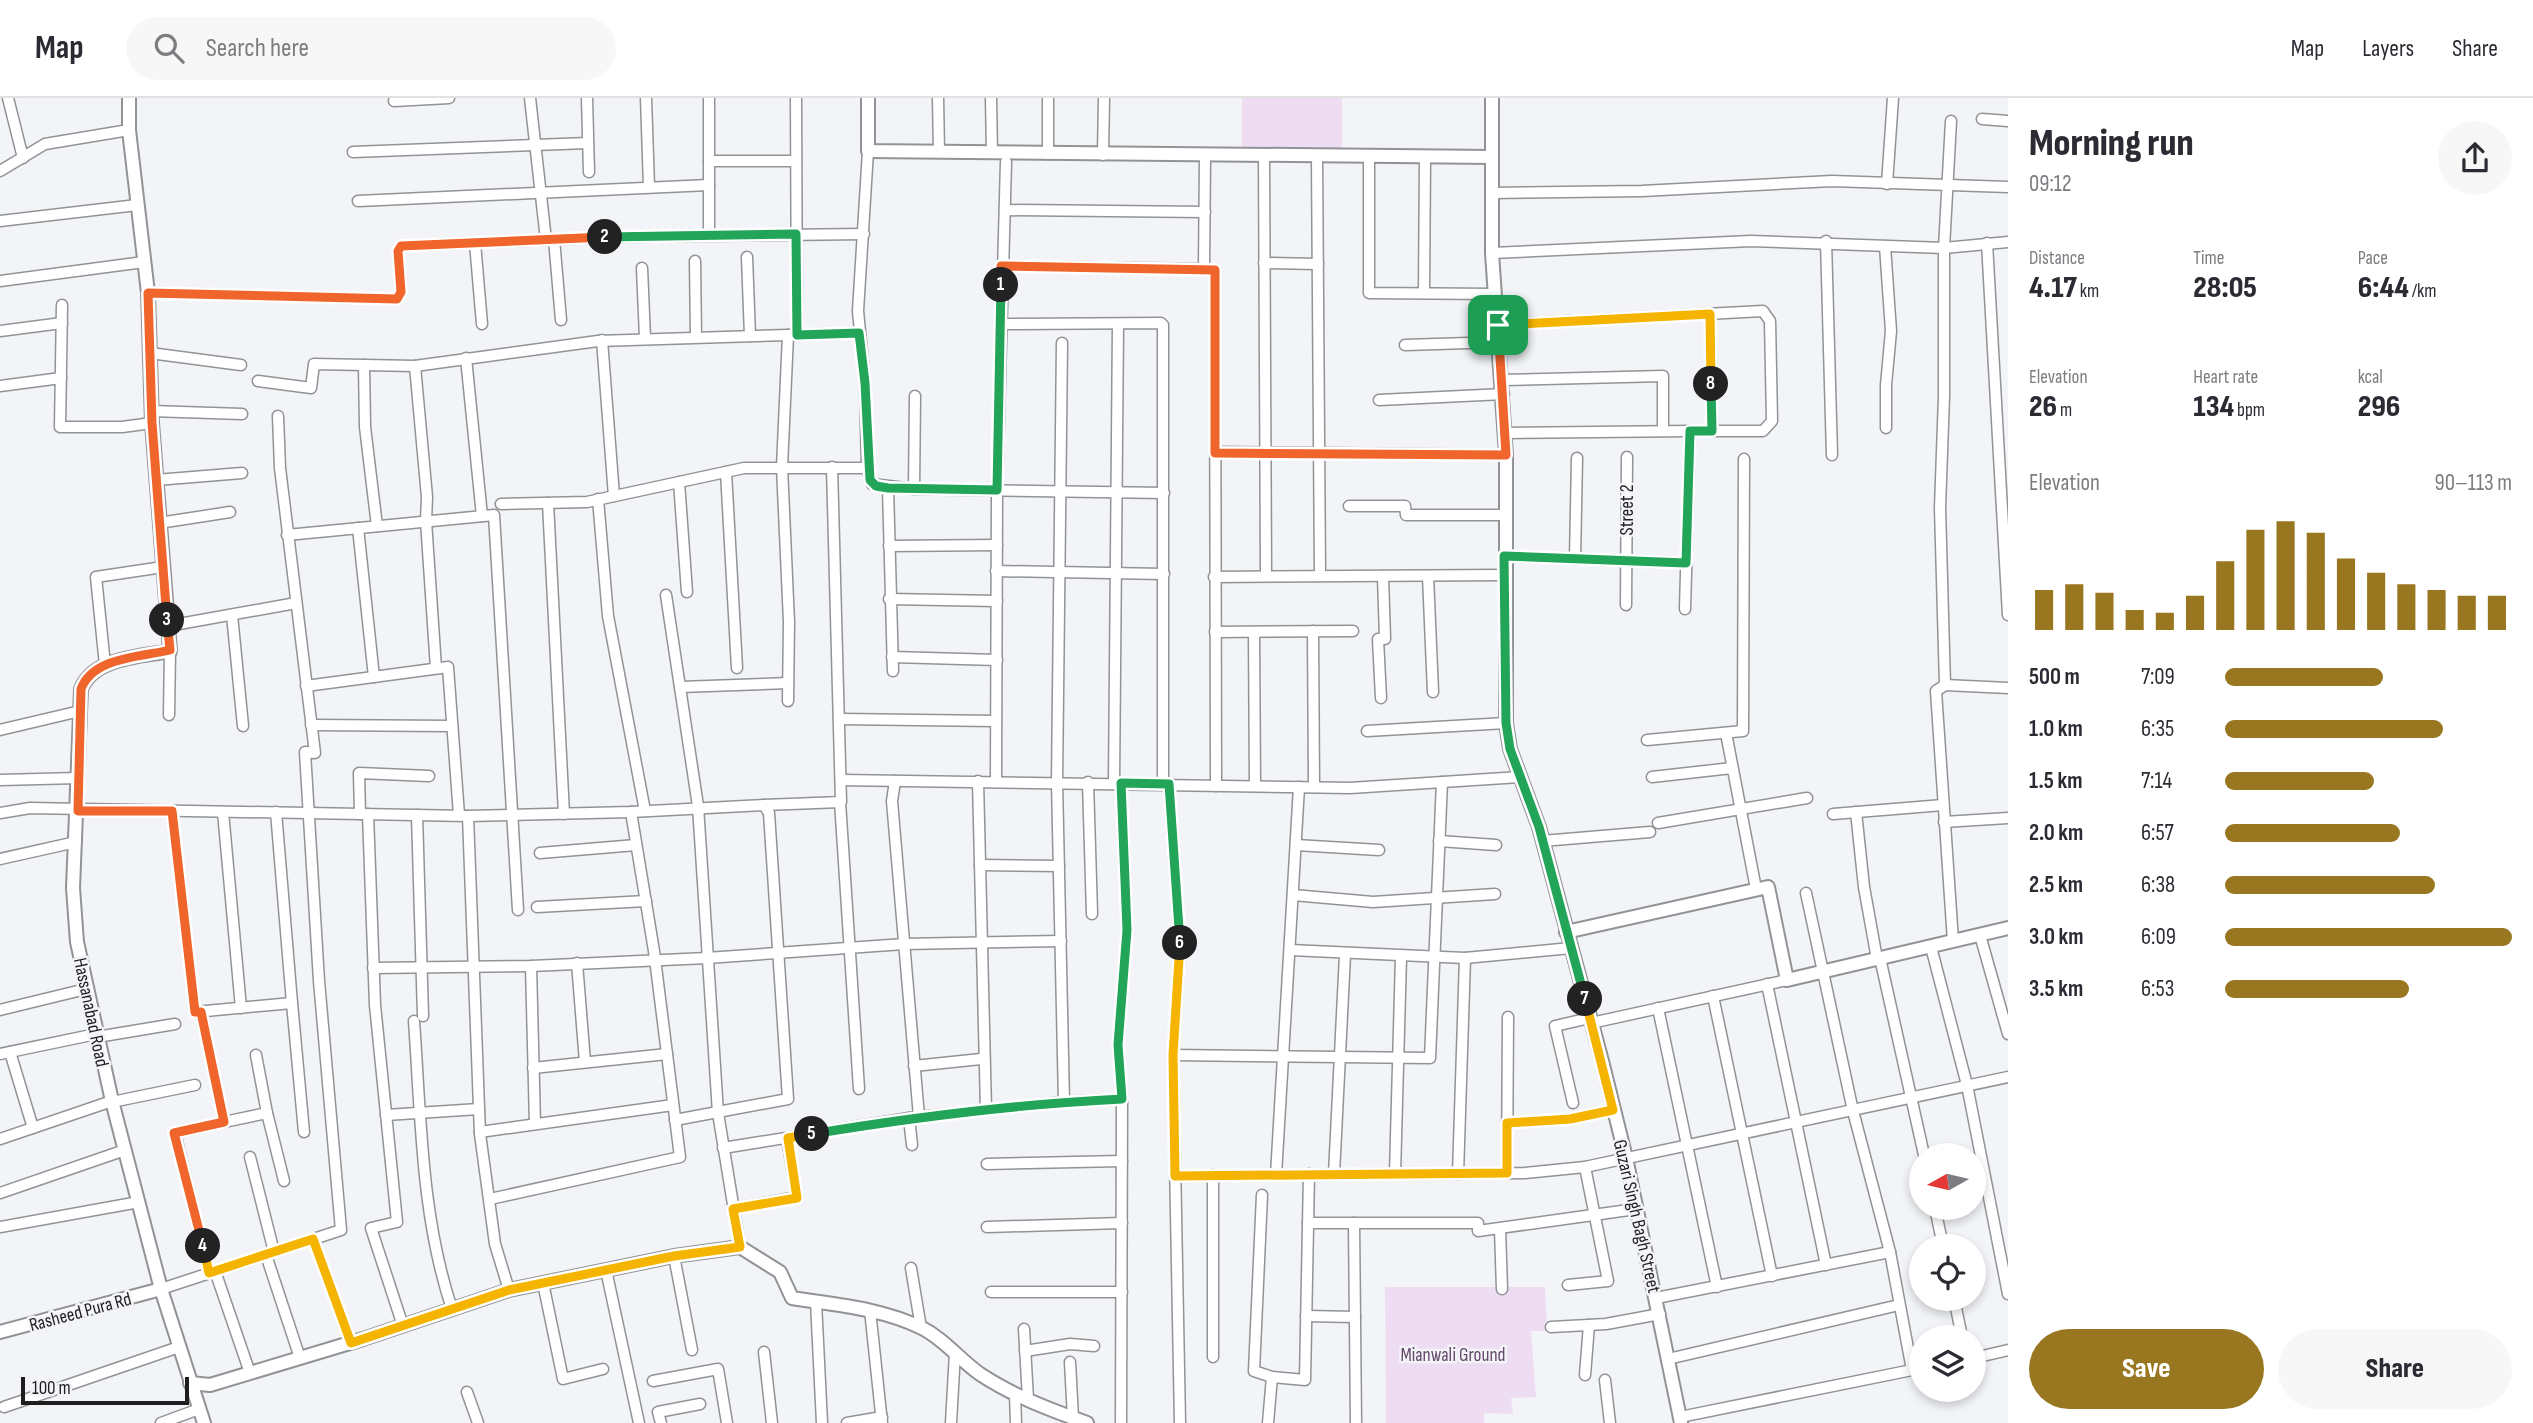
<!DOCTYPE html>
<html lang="en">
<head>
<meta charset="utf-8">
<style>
	:root { --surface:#fff; --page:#f7f7f7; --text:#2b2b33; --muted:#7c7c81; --line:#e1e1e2; --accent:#997721 }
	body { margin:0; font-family:"Sofia Sans Condensed",sans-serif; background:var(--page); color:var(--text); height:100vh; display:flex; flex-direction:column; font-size:26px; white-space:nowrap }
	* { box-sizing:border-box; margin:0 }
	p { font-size:23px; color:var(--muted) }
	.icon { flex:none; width:38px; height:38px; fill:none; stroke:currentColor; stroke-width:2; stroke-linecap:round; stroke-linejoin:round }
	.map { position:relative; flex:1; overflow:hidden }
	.sheet { display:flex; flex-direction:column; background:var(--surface); width:525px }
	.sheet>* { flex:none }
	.needle { width:46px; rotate:262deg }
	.tools { position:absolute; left:1909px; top:1045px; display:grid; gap:14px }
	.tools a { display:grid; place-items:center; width:77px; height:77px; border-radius:50%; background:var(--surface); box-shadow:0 4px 10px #0003; font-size:35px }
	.scale { position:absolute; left:21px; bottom:18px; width:168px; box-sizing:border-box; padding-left:7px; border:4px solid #1e1e1f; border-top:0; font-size:19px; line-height:24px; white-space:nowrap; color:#1e1e1f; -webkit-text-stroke:5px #f2f4f7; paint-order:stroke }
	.pin { position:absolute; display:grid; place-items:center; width:60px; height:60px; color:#fff; margin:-30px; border-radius:14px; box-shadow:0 4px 10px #0006 }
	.km { position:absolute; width:35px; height:35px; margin:-18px; border-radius:50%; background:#222; color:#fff; font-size:19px; line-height:35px; text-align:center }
	.round { display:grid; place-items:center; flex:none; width:74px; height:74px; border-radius:37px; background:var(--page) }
	.head { display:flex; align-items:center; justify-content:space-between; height:119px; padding:0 21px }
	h1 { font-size:38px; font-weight:800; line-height:52px }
	.figures { display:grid; grid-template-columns:repeat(3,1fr); gap:10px; height:119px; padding:7px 21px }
	.figures div { display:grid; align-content:center }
	.figures b { font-size:30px; font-weight:800 }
	.figures small { font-size:19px; font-weight:400 }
	.figures p { font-size:19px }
	.chart { height:196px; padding:14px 21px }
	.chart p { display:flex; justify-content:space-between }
	.chart svg { width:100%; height:126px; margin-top:7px; stroke:var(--accent); stroke-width:6 }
	.action { display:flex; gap:14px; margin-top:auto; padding:14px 21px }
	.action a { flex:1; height:80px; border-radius:42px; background:var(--accent); color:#fff; font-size:28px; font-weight:800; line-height:80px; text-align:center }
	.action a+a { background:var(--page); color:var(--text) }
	ul { padding:0 21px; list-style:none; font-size:23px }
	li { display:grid; grid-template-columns:112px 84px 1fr; align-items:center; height:52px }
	li i { height:18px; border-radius:9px; background:var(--accent) }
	header { display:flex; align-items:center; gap:42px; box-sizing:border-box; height:98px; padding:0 35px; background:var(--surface); border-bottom:2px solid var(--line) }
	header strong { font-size:33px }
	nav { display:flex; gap:38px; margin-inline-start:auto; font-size:24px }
	.search { width:490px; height:63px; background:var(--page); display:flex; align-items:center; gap:18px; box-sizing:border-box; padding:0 24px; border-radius:38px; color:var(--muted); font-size:26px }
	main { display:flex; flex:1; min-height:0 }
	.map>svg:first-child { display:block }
	.green { fill:#eeddf2 }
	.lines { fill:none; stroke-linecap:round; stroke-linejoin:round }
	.minor-casing { stroke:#919396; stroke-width:13 }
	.tertiary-casing { stroke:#919396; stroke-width:16 }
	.minor { stroke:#fff; stroke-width:10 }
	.tertiary { stroke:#fff; stroke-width:12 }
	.split-1-casing { stroke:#fff; stroke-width:14 }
	.split-2-casing { stroke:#fff; stroke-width:14 }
	.split-3-casing { stroke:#fff; stroke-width:14 }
	.split-4-casing { stroke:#fff; stroke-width:14 }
	.split-5-casing { stroke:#fff; stroke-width:14 }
	.split-6-casing { stroke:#fff; stroke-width:14 }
	.split-7-casing { stroke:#fff; stroke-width:14 }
	.split-8-casing { stroke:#fff; stroke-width:14 }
	.split-9-casing { stroke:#fff; stroke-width:14 }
	.split-1 { stroke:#f0652b; stroke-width:9 }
	.split-2 { stroke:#22a559; stroke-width:9 }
	.split-3 { stroke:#f0652b; stroke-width:9 }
	.split-4 { stroke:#f0652b; stroke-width:9 }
	.split-5 { stroke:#f5b400; stroke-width:9 }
	.split-6 { stroke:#22a559; stroke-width:9 }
	.split-7 { stroke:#f5b400; stroke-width:9 }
	.split-8 { stroke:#22a559; stroke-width:9 }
	.split-9 { stroke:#f5b400; stroke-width:9 }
	.labels { text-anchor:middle; stroke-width:5; stroke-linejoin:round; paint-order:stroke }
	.street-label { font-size:19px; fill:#1e1e1f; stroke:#f2f4f7 }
	.park-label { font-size:19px; fill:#65466c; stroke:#f2f4f7 }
</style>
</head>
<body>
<header>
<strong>Map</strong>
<div class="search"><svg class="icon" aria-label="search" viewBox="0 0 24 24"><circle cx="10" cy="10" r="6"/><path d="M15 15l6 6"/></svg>Search here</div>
<nav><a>Map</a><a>Layers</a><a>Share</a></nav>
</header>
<main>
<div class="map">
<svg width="2008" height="1325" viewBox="0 0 2008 1325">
	<rect width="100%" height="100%" fill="#f2f4f7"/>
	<g class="green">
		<rect x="1242" y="0" width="100" height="58"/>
		<polygon points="1385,1189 1545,1189 1547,1233 1531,1233 1536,1299 1511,1300 1513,1316 1484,1315 1484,1325 1386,1325"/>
	</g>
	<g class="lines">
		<defs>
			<g id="minor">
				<polyline points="8,0 23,60"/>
				<polyline points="530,0 546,142"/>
				<polyline points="587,0 589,74"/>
				<polyline points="646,0 649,89"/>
				<polyline points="938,0 939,54"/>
				<polyline points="991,0 992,55"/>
				<polyline points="1048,0 1048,56"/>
				<polyline points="394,3 449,0"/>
				<polyline points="1982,21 2008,23"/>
				<polyline points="868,53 858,213 865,285 867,370 872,386 914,391 1164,395"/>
				<polyline points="353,54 588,45"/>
				<polyline points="1103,57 1104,0"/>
				<polyline points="1205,58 1204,171 1215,172 1216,688"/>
				<polyline points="1264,58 1266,478"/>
				<polyline points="1317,59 1320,478"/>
				<polyline points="1369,59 1369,195 1495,196"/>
				<polyline points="709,63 796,63"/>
				<polyline points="0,73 45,46 129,32"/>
				<polyline points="1887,86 1893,0"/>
				<polyline points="1492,95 1642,93 1832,83 2008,89"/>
				<polyline points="358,103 709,87"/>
				<polyline points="1005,112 1205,114"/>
				<polyline points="0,123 137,107"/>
				<polyline points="709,137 709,0"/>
				<polyline points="554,141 561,222"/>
				<polyline points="1826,143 1832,357"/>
				<polyline points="475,145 482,226"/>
				<polyline points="1987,145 2008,517"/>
				<polyline points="1885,148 1891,233 1886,287 1886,330"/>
				<polyline points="1492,155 1751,143 1944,150 2008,144"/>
				<polyline points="747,159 750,238"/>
				<polyline points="695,163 696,239"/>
				<polyline points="1264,165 1318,166"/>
				<polyline points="1001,168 1204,171"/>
				<polyline points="642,170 645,240"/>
				<polyline points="0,183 144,164"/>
				<polyline points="148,195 397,201 401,194 398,153 401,148 613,139 864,136"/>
				<polyline points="1424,195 1425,59"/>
				<polyline points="62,207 60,329 122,329 152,325"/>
				<polyline points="1710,216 1712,333"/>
				<polyline points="1000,226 1161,225 1163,227 1163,686"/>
				<polyline points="1498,227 1763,213 1770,223 1772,323 1763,333 1690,333 1685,511"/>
				<polyline points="0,233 62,225"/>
				<polyline points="797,237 859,235"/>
				<polyline points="602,242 614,398"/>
				<polyline points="1062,245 1057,684 1064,1004"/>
				<polyline points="1405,247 1500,244"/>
				<polyline points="150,255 241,267"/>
				<polyline points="466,260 482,418"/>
				<polyline points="364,267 365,329 377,428"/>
				<polyline points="415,268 427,399 426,423 436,570"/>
				<polyline points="1503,282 1663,278 1663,333"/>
				<polyline points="258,283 311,290 314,266 415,268 598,243 788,237"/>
				<polyline points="0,288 61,280"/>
				<polyline points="1379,302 1504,296"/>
				<polyline points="151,313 242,316"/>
				<polyline points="1505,335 1690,333"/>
				<polyline points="1215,354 1506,357"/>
				<polyline points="726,374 737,570"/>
				<polyline points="156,382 242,375"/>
				<polyline points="679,384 687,494"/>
				<polyline points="888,390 893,573"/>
				<polyline points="914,391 915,298"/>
				<polyline points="598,401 608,518 645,713"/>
				<polyline points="548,405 564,716"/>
				<polyline points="501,406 587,404 744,370 867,370"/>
				<polyline points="1349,408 1405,408 1406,417 1506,417"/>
				<polyline points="159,425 230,414"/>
				<polyline points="358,430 374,579"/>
				<polyline points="287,437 494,417 518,812"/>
				<polyline points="889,448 997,447"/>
				<polyline points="1504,458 1686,465"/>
				<polyline points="1575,461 1577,360"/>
				<polyline points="996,473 1164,476"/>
				<polyline points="1428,478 1433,594"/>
				<polyline points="1214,479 1504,477"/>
				<polyline points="666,497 698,708 718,1015 740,1149"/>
				<polyline points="889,501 997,503"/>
				<polyline points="1626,507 1627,359"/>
				<polyline points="232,517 243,628"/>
				<polyline points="168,528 296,505"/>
				<polyline points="1313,533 1314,689"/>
				<polyline points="1215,534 1353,533"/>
				<polyline points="1254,534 1255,688"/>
				<polyline points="892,559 997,562"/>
				<polyline points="105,567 96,479 163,469"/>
				<polyline points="1945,587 1940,410 1944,298 1944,150 1951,23"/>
				<polyline points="306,588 448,569 459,717"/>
				<polyline points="680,589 788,585"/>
				<polyline points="1381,600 1378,541 1385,541 1383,478"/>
				<polyline points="788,603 789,524 782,369 788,237 797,237 796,0"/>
				<polyline points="169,617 170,553"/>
				<polyline points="839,621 996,623"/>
				<polyline points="311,627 452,628"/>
				<polyline points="0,632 80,613"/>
				<polyline points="1367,633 1506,625"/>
				<polyline points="1726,635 1756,791"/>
				<polyline points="1647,642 1743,633 1744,361"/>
				<polyline points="1652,679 1732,670"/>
				<polyline points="0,682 78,680"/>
				<polyline points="841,682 1350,690 1520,679"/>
				<polyline points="895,683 892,703 919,1019 909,1020 912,1047"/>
				<polyline points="978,683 986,1012"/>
				<polyline points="996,683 997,392 1006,64"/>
				<polyline points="1088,684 1092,816"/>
				<polyline points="1114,685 1118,226"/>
				<polyline points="1169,686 1180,848 1173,957 1180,1325"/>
				<polyline points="840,704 859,991"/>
				<polyline points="764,707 841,704 832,369"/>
				<polyline points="172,713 195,914 292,905 276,714"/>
				<polyline points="223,714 241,910"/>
				<polyline points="1856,714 1864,789 1877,861"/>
				<polyline points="0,715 30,710 468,718 631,714 764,707 769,715 788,1001 675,1022"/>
				<polyline points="360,716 359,675 429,678"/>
				<polyline points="368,716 375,907 397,1124 371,1130 403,1228"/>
				<polyline points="1833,716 1943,707"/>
				<polyline points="417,717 423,918"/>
				<polyline points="468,718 480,1036 495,1146 509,1192"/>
				<polyline points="1944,724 2008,720"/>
				<polyline points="1658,725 1807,700"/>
				<polyline points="1439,743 1496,747"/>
				<polyline points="1542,743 1650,734"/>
				<polyline points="1296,747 1379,752"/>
				<polyline points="540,755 636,747"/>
				<polyline points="0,761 76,744"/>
				<polyline points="980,767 1059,768"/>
				<polyline points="1806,795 1853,1013 1890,1154 1912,1272"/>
				<polyline points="1293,797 1373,804 1495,796"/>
				<polyline points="537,809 646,803"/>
				<polyline points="1980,837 2008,936"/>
				<polyline points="1953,843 1936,593 1945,587 2008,590"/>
				<polyline points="1931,849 1967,987 2008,1196"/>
				<polyline points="1290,852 1465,860 1571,850"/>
				<polyline points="1880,860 1924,1057"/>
				<polyline points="577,865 585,964"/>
				<polyline points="531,868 535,1026"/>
				<polyline points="373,870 531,868 707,860 904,846 1061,843"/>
				<polyline points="1767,886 1826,1167"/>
				<polyline points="1713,898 1772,1178"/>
				<polyline points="292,905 304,1034"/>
				<polyline points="1658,910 1717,1189"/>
				<polyline points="0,912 86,891"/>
				<polyline points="201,914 224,1024 175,1035 209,1175"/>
				<path d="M414 923C421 1020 421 1118 452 1211"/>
				<polyline points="1591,925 1787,882"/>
				<polyline points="97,939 175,926"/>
				<polyline points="10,954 33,1030"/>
				<polyline points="0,956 96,936"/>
				<polyline points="1173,957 1430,960 1442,684"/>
				<polyline points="914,968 981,961"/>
				<polyline points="533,970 667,956"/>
				<polyline points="112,1004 195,987"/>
				<polyline points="1573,1005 1555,928 1590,920"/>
				<polyline points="267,1015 284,1083"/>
				<polyline points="386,1017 479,1011"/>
				<polyline points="919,1019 1064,1004 1122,1001 1118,947 1127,832 1121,685"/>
				<polyline points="224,1024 267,1015 256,957"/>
				<polyline points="1507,1025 1570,1021 1613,1012"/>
				<polyline points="480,1034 673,1007"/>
				<polyline points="0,1041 112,1003"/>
				<polyline points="723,1050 909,1020"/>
				<polyline points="250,1059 274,1154"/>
				<polyline points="987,1066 1122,1063"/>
				<polyline points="1507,1075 1508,919"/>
				<polyline points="1334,1076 1345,857"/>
				<polyline points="1395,1076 1401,859"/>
				<polyline points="1458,1076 1465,860"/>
				<polyline points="1276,1077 1299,689"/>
				<polyline points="1175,1078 1525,1075 1585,1069 2008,979"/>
				<polyline points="0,1095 125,1052"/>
				<polyline points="1262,1097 1254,1273 1272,1279 1305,1282 1309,1076"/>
				<polyline points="490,1101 680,1059 654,853 631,714"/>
				<polyline points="1935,1110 1943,1148"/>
				<polyline points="733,1111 797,1099 787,1040"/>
				<polyline points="1308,1125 1478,1125 1478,1133 1636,1111"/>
				<polyline points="1354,1125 1356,1325"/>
				<polyline points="0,1129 139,1104"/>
				<polyline points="987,1129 1122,1125"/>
				<polyline points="1500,1131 1502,1191"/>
				<polyline points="313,1141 351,1245"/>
				<polyline points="266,1157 300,1260"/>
				<polyline points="674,1158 692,1252"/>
				<polyline points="911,1170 921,1230"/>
				<polyline points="606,1172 639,1325"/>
				<polyline points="215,1173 250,1275"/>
				<polyline points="543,1185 563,1281 603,1271"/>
				<polyline points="1568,1187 1608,1183 1585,1069"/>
				<polyline points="161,1191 341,1132 319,883 305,654 315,655 280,370 278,318"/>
				<polyline points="991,1194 1122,1194"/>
				<polyline points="1656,1200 1890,1154"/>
				<polyline points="1954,1200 1962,1239"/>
				<polyline points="816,1204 822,1325"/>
				<polyline points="870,1212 882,1325"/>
				<polyline points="1306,1218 1355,1219"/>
				<polyline points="1551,1229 1606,1226 1660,1216"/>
				<polyline points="1024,1231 1028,1301"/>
				<polyline points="1025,1253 1070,1246 1094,1248"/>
				<polyline points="764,1254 772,1325"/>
				<polyline points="1213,1259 1213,1077"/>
				<polyline points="1974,1260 2008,1252"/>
				<polyline points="1668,1261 1899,1207"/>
				<polyline points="1070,1264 1073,1320"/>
				<polyline points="1585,1277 1589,1227"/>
				<polyline points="1605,1282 1610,1325"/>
				<polyline points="653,1283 718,1271 727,1325"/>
				<polyline points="467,1294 478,1325"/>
				<polyline points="1015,1296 1016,1325"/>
				<polyline points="4,1309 179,1249"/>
				<polyline points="1680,1319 1922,1270"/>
				<polyline points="161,1325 199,1311"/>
				<polyline points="661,1325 658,1314 700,1306"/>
				<polyline points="847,1325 882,1319"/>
				<polyline points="951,1325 955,1254"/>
				<polyline points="1121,1325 1122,1001"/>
				<polyline points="1268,1325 1272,1279"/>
			</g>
			<g id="tertiary">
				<path d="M129 0V32L148 195 152 325 170 553C140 559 94 559 81 591L73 790 77 844 112 1003 161 1191 204 1325"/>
				<polyline points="868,0 868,53 1492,59"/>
				<polyline points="1492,0 1492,155 1506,357 1506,625 1510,651 1539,729 1602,963 1626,1060 1681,1325"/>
				<polyline points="1566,834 1768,789 1787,882 2008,830"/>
				<polyline points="0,1234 161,1191"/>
				<path d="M190 1285 210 1287 363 1241 509 1192 674 1158 740 1149 780 1174 792 1200C837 1207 880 1210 922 1230 944 1241 960 1262 980 1276 1013 1298 1051 1312 1087 1325"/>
			</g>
		</defs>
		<use href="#minor" class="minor-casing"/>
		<use href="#tertiary" class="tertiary-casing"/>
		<use href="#minor" class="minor"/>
		<use href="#tertiary" class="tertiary"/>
	</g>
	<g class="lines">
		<defs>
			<polyline id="split-1" points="1001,187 1001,168 1215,172 1215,355 1506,357 1498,227"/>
			<polyline id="split-2" points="605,139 796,136 797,237 859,235 865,285 870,382 876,388 888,390 997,392 1001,187"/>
			<polyline id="split-3" points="167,522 152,325 148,195 397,201 401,194 398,153 401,148 605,139"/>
			<path id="split-4" d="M167 522 170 552C141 559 93 559 81 591L78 713H172L195 914H201L224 1024 174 1035 203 1148"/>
			<polyline id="split-5" points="203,1148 209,1175 313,1141 351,1245 509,1192 674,1158 740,1149 733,1111 797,1100 788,1040 812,1036"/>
			<path id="split-6" d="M812 1036C915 1019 1018 1006 1122 1001L1118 947 1127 832 1121 685 1169 686 1180 845"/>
			<polyline id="split-7" points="1180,845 1173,957 1175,1078 1507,1075 1507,1025 1570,1021 1613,1012 1585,901"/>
			<polyline id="split-8" points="1585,901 1539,729 1510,651 1506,625 1504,458 1686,465 1690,333 1712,333 1711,286"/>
			<polyline id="split-9" points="1498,227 1710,216 1711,286"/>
		</defs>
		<use href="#split-1" class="split-1-casing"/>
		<use href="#split-2" class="split-2-casing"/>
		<use href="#split-3" class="split-3-casing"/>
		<use href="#split-4" class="split-4-casing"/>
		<use href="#split-5" class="split-5-casing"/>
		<use href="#split-6" class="split-6-casing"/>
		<use href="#split-7" class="split-7-casing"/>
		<use href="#split-8" class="split-8-casing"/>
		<use href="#split-9" class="split-9-casing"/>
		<use href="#split-1" class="split-1"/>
		<use href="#split-2" class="split-2"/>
		<use href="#split-3" class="split-3"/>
		<use href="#split-4" class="split-4"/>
		<use href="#split-5" class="split-5"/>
		<use href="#split-6" class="split-6"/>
		<use href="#split-7" class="split-7"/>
		<use href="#split-8" class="split-8"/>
		<use href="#split-9" class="split-9"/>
	</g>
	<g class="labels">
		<g class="street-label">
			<text transform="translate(1626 412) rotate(-90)" y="7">Street 2</text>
			<text transform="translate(92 914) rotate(78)" y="7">Hassanabad Road</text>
			<text transform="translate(1638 1118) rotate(77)" y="7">Guzari Singh Bagh Street</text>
			<text transform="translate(80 1213) rotate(-15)" y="7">Rasheed Pura Rd</text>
		</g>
		<g class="park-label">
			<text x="1453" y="1263">Mianwali Ground</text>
		</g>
	</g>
</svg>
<div class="tools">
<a><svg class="needle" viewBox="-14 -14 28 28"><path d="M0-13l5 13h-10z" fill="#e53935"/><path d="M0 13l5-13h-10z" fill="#7c7c81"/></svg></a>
<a><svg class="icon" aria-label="locate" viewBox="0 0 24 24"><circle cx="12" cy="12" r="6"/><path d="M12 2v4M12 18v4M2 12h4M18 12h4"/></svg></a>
<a><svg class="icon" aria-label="layers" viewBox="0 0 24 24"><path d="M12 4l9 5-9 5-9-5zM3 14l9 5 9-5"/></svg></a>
</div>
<div class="scale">100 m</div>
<div class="pin" style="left:1498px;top:227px;background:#1e9e55"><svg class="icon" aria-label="arrive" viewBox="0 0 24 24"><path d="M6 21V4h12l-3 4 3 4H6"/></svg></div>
<b class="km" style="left:1001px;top:187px">1</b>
<b class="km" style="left:605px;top:139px">2</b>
<b class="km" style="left:167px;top:522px">3</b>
<b class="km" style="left:203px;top:1148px">4</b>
<b class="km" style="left:812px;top:1036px">5</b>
<b class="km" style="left:1180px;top:845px">6</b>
<b class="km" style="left:1585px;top:901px">7</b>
<b class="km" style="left:1711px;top:286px">8</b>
</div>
<section class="sheet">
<div class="head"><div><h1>Morning run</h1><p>09:12</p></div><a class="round"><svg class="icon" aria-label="share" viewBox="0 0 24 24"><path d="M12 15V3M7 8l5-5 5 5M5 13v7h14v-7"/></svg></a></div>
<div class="figures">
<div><p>Distance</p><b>4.17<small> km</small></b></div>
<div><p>Time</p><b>28:05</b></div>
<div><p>Pace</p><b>6:44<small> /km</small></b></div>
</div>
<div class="figures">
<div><p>Elevation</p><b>26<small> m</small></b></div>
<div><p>Heart rate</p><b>134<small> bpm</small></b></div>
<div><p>kcal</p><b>296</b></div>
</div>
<div class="chart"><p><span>Elevation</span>90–113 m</p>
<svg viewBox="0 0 160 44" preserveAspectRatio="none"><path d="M5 44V30M15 44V28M25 44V31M35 44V37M45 44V38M55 44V32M65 44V20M75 44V9M85 44V6M95 44V10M105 44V19M115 44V24M125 44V28M135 44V30M145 44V32M155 44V32"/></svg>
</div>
<ul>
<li><b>500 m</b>7:09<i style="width:55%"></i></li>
<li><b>1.0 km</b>6:35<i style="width:76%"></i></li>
<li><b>1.5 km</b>7:14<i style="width:52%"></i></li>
<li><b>2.0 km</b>6:57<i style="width:61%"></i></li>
<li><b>2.5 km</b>6:38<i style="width:73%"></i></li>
<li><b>3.0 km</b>6:09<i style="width:100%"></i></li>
<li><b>3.5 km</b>6:53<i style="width:64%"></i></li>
</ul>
<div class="action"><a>Save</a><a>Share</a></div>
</section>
</main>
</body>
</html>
